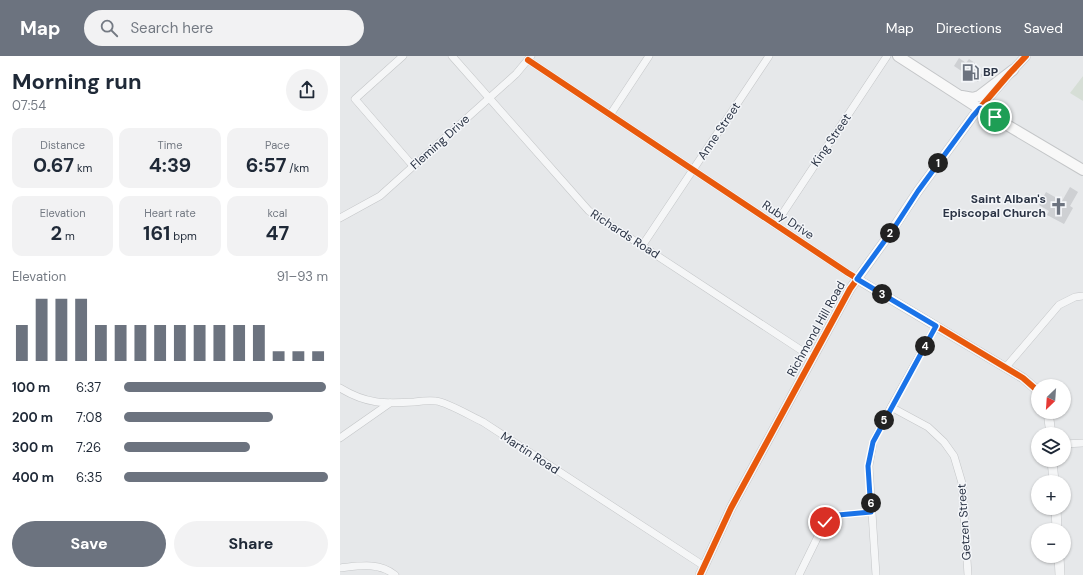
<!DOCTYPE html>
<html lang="en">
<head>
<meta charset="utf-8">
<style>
	:root { --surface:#fff; --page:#f2f2f3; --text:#1f2937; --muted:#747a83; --accent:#6c737f }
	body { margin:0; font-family:"DM Sans",sans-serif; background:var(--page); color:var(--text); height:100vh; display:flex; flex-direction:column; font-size:15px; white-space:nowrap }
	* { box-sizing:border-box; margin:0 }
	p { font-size:13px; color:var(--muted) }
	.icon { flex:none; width:22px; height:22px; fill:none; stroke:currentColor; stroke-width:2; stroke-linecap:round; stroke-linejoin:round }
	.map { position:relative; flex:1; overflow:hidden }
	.panel { display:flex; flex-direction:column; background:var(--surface); width:340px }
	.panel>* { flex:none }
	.needle { width:26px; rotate:205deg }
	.fabs { position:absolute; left:691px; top:323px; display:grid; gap:8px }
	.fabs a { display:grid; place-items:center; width:40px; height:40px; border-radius:50%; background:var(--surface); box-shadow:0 1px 3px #0004; font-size:20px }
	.pin { position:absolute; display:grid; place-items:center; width:34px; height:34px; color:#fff; margin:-17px; border:2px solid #fff; border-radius:50%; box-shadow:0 1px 4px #0007 }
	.km { position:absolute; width:20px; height:20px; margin:-10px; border-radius:50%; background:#222; color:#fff; font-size:11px; line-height:20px; text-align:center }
	.round { display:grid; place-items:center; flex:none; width:42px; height:42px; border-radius:21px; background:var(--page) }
	.head { display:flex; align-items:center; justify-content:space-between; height:68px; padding:0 12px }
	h1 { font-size:22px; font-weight:700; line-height:30px }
	.metrics { display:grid; grid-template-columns:repeat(3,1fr); gap:6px; height:68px; padding:4px 12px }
	.metrics div { display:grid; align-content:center; border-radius:10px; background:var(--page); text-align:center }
	.metrics b { font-size:20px; font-weight:700 }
	.metrics small { font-size:11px; font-weight:400 }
	.metrics p { font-size:11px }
	.chart { height:112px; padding:8px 12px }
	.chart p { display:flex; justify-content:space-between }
	.chart svg { width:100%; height:72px; margin-top:4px; stroke:var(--accent); stroke-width:6 }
	.action { display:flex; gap:8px; margin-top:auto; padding:8px 12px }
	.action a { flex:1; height:46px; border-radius:24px; background:var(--accent); color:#fff; font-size:16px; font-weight:700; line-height:46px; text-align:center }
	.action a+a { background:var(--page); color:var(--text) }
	ul { padding:0 12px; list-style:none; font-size:13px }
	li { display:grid; grid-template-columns:64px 48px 1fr; align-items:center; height:30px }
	li i { height:10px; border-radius:5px; background:var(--accent) }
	header { display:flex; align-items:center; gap:24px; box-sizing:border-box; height:56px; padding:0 20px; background:var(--accent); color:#fff }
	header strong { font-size:19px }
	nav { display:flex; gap:22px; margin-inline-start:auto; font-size:14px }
	.search { width:280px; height:36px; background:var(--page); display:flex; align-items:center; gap:10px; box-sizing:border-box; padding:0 14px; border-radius:22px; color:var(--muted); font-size:15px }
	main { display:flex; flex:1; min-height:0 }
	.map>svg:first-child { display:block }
	.green { fill:#d6ded6 }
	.building { fill:#ced0d3 }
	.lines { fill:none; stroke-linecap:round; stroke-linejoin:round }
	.minor-casing { stroke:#c4c6c8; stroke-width:8 }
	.tertiary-casing { stroke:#c4c6c8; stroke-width:10 }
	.secondary-casing { stroke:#c4c6c8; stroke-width:12 }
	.minor { stroke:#f5f6f7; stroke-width:7 }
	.tertiary { stroke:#f5f6f7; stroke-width:9 }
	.secondary { stroke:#f8f8f8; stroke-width:10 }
	.cycleway-casing { stroke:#f4f6f9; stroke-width:8 }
	.cycleway { stroke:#e8590c; stroke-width:6 }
	.route-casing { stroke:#fff; stroke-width:8 }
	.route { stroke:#1a73e8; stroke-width:5 }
	.labels { text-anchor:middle; stroke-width:3; stroke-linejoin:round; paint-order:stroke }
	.poi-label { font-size:12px; font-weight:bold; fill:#2b3445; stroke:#f4f6f9; text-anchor:start }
	.street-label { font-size:12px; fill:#2b3445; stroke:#f4f6f9 }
</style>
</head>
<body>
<header>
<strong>Map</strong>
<div class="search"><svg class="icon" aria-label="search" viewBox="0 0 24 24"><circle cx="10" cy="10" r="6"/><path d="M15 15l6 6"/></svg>Search here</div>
<nav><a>Map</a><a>Directions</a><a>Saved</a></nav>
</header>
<main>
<section class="panel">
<div class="head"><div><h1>Morning run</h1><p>07:54</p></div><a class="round"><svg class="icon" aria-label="share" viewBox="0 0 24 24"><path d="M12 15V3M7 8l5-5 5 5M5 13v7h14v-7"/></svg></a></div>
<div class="metrics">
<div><p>Distance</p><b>0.67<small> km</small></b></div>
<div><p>Time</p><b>4:39</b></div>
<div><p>Pace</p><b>6:57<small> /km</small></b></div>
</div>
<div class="metrics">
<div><p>Elevation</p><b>2<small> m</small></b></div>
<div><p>Heart rate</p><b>161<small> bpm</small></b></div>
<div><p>kcal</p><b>47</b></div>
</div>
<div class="chart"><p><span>Elevation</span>91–93 m</p>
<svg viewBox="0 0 160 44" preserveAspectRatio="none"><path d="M5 44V22M15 44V6M25 44V6M35 44V6M45 44V22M55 44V22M65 44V22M75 44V22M85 44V22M95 44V22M105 44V22M115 44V22M125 44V22M135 44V38M145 44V38M155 44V38"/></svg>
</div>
<ul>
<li><b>100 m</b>6:37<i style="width:99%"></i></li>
<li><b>200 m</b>7:08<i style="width:73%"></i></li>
<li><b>300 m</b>7:26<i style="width:62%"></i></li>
<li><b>400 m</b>6:35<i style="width:100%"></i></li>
</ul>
<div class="action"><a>Save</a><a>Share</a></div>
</section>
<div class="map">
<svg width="743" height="519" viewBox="0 0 743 519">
	<rect width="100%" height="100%" fill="#e6e8ea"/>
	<polygon class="green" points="743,20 743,45 730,37"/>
	<g class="building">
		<polygon points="619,2 626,7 629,3 638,9 635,14 643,19 638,26 614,10"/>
		<polygon points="730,131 738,136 730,150 733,152 724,168 707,159 709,155 699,149 706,136 722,145"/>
	</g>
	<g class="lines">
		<defs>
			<g id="minor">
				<polyline points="63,0 15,43 73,110"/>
				<polyline points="112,0 249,155 473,302"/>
				<polyline points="188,4 517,223"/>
				<polyline points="270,59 309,0"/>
				<polyline points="0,162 40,140 176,18 191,0"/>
				<polyline points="435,169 547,0"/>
				<polyline points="302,190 429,0"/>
				<polyline points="666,311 719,249 735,241 743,240"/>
				<path d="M0 332C26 348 45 348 74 346 81 345 89 344 96 345 107 346 132 361 143 366L364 510"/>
				<polyline points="551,351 588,371 604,386 614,400 622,427 628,519"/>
				<polyline points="0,382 50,347"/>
				<polyline points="724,388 743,387"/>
				<path d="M0 512C19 510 39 506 55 519"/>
				<polyline points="459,519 485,466 498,459 531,456"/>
				<polyline points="536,519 529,410 533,386 551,351 596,270"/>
			</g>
			<g id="tertiary">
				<polyline points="517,223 683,322 698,335"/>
				<polyline points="708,356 711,378"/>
				<polyline points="712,404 714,426"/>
				<polyline points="716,452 717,474"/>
				<polyline points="719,500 720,519"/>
				<polyline points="360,519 391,452 510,233 546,183 578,135 633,60 670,17 686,0"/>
			</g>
			<g id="secondary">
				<polyline points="558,0 640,53 743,114"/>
				<polyline points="622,40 633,42 639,40 673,14"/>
			</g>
		</defs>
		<use href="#minor" class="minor-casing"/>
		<use href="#tertiary" class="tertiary-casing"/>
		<use href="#secondary" class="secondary-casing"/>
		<use href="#minor" class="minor"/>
		<use href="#tertiary" class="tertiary"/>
		<use href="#secondary" class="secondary"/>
		<defs>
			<g id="cycleway">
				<polyline points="188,4 508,217 683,322 698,335"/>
				<polyline points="360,519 391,452 510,233 546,183 578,135 633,60 670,17 686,0"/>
			</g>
		</defs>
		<use href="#cycleway" class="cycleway-casing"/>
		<use href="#cycleway" class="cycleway"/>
	</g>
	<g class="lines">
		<defs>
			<polyline id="route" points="485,466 498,459 531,456 528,410 533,386 596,270 517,223 554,172 578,135 633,60 640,52 655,61"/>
		</defs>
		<use href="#route" class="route-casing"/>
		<use href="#route" class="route"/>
	</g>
	<defs>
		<symbol id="fuel-bare" viewBox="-9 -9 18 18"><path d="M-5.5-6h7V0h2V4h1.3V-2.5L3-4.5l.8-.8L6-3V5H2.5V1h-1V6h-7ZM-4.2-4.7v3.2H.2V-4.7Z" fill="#6c737f" stroke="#f4f6f9" stroke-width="2.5" paint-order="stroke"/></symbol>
		<symbol id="church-bare" viewBox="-9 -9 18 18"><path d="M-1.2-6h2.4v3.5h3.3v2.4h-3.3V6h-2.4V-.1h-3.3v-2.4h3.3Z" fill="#6c737f" stroke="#f4f6f9" stroke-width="2.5" paint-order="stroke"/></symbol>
	</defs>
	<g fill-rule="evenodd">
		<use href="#fuel-bare" x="618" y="4" width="25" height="25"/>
		<use href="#church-bare" x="706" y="138" width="25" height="25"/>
	</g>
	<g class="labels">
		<g class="poi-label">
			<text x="643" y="20">BP</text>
			<text x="706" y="147" text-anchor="end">Saint Alban's<tspan x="706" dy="14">Episcopal Church</tspan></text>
		</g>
		<g class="street-label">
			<text transform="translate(379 75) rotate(-56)" y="4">Anne Street</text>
			<text transform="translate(491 84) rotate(-56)" y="4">King Street</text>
			<text transform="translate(100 86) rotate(-42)" y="4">Fleming Drive</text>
			<text transform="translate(448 164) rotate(34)" y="4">Ruby Drive</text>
			<text transform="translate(285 178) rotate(33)" y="4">Richards Road</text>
			<text transform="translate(476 273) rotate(-61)" y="4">Richmond Hill Road</text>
			<text transform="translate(190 397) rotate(33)" y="4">Martin Road</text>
			<text transform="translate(624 466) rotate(-94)" y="4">Getzen Street</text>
		</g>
	</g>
</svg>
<div class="fabs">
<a><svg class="needle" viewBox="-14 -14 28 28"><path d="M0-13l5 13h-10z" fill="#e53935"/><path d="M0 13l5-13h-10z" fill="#747a83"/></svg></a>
<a><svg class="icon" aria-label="layers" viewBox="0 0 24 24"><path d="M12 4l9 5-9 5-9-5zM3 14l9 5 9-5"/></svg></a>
<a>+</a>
<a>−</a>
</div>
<div class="pin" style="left:655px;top:61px;background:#1e9e55"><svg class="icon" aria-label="arrive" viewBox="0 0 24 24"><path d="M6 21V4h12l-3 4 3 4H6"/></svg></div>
<div class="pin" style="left:485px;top:466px;background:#d93025"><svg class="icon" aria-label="check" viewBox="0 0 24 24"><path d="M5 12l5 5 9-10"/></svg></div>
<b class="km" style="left:598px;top:107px">1</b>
<b class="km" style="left:550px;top:177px">2</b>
<b class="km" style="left:542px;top:238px">3</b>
<b class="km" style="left:585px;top:290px">4</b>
<b class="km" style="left:544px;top:364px">5</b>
<b class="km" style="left:531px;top:447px">6</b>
</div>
</main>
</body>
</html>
